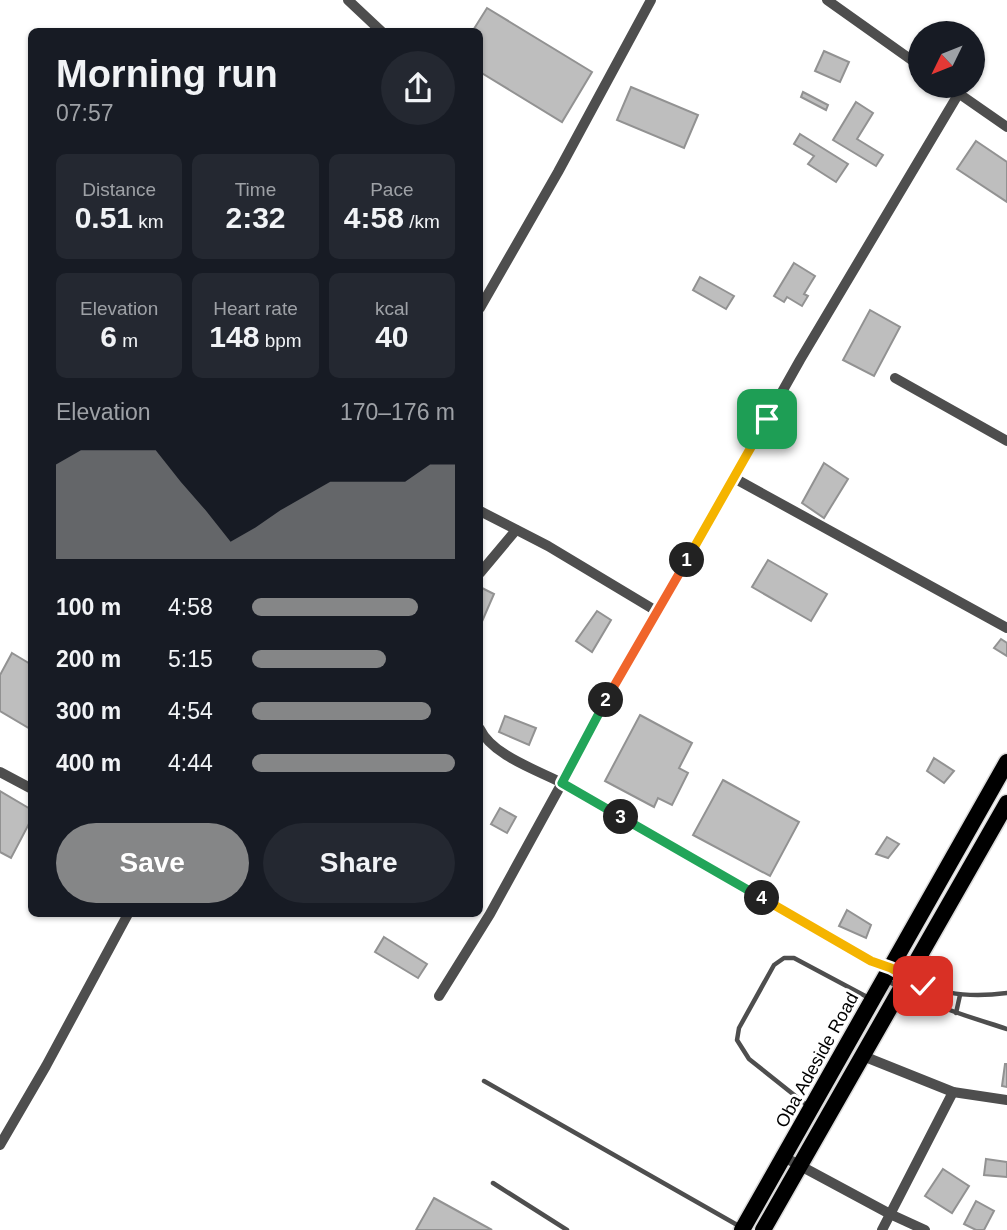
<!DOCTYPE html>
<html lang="en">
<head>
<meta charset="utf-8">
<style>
	:root { --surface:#171b24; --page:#242831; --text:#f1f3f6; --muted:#9ea1a6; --accent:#858687 }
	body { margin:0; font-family:Arial,sans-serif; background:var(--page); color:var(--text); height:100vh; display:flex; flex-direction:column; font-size:26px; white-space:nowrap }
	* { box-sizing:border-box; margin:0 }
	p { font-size:23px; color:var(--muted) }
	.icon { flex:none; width:38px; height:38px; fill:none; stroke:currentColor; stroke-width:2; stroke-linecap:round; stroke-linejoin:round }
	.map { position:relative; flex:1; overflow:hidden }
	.drawer { position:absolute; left:28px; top:28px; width:455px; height:889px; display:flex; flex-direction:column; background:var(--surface); border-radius:10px; box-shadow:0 2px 5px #0004 }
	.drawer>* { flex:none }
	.needle { width:46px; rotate:227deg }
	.controls { position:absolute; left:908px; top:21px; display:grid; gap:14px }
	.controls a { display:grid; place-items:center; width:77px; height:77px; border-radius:50%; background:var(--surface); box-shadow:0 2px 5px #0004; font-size:35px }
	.pin { position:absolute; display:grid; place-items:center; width:60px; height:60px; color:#fff; margin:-30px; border-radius:14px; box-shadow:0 4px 10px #0006 }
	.km { position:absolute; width:35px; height:35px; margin:-18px; border-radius:50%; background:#222; color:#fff; font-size:19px; line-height:35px; text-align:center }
	.round { display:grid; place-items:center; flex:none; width:74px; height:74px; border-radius:37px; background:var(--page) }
	.overview { display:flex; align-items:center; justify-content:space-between; height:119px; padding:0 28px }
	h1 { font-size:38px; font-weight:600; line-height:52px }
	.stats { display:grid; grid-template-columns:repeat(3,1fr); gap:10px; height:119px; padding:7px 28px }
	.stats div { display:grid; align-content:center; border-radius:10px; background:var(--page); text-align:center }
	.stats b { font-size:30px; font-weight:600 }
	.stats small { font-size:19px; font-weight:400 }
	.stats p { font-size:19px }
	.chart { height:196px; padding:14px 28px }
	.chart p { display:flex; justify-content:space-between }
	.chart svg { width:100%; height:126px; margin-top:7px; fill:var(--accent); opacity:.7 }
	.cta { display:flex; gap:14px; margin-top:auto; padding:14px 28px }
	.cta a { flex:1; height:80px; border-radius:42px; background:var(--accent); color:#fff; font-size:28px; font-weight:600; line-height:80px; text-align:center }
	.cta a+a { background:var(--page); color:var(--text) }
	ul { padding:0 28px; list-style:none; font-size:23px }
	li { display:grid; grid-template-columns:112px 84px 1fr; align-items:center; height:52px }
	li i { height:18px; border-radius:9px; background:var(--accent) }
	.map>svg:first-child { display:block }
	.building { fill:#bebebe; stroke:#929292; stroke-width:2 }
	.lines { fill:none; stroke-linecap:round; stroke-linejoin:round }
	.primary-casing { stroke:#dbdbdb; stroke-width:19 }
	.lane { stroke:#4e4e4e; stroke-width:4.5 }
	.street { stroke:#4e4e4e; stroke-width:10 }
	.primary { stroke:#000; stroke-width:16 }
	.split-1-casing { stroke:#fff; stroke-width:14 }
	.split-2-casing { stroke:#fff; stroke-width:14 }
	.split-3-casing { stroke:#fff; stroke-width:14 }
	.split-4-casing { stroke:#fff; stroke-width:14 }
	.split-5-casing { stroke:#fff; stroke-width:14 }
	.split-1 { stroke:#f5b400; stroke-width:9 }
	.split-2 { stroke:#f0652b; stroke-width:9 }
	.split-3 { stroke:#22a559; stroke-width:9 }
	.split-4 { stroke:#22a559; stroke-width:9 }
	.split-5 { stroke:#f5b400; stroke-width:9 }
	.labels { text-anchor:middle; stroke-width:6; stroke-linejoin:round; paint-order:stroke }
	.street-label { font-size:18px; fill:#000; stroke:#fff }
</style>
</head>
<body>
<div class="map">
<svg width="1007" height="1230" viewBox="0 0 1007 1230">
	<rect width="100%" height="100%" fill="#fff"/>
	<g class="building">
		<polygon points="487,8 592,72 562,122 480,72 480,32 472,32"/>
		<polygon points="824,51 849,62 840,82 815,71"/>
		<polygon points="631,87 698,115 684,148 617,120"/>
		<polygon points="803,92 828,105 826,110 801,97"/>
		<polygon points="856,102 873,113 857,139 883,155 876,166 833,140"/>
		<polygon points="800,134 848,164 836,182 808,164 814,156 794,144"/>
		<polygon points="976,141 1007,162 1007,202 957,169"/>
		<polygon points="794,263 815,276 804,294 808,296 802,306 787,297 784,302 774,296"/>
		<polygon points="700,277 734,296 726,309 693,290"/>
		<polygon points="870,310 900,327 874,376 843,360"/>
		<polygon points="824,463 848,479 824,518 802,503"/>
		<polygon points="768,560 827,594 811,621 752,587"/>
		<polygon points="480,587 494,594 480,626"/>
		<polygon points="597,611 611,620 592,652 576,641"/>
		<polygon points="1001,639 1007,643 1007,656 994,648"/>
		<polygon points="12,653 32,665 32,730 0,711 0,675"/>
		<polygon points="640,715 692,743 679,768 688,773 672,805 658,798 654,807 605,781"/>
		<polygon points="505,716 536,728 529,745 499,732"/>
		<polygon points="934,758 954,771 944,783 927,771"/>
		<polygon points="723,780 799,822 770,876 693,835"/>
		<polygon points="0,791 32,810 32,818 11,858 0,852"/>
		<polygon points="500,808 516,817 507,833 491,824"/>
		<polygon points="887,837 899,844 888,858 876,854"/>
		<polygon points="847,910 871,925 866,938 839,926"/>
		<polygon points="384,937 427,964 418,978 375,952"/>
		<polygon points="1005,1064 1007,1064 1007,1087 1002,1086"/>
		<polygon points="986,1159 1007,1162 1007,1177 984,1175"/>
		<polygon points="943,1169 969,1186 952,1213 925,1196"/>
		<polygon points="434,1198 492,1230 416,1230"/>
		<polygon points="976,1201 994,1211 984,1230 976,1230 964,1224"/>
	</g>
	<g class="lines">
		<defs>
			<g id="primary">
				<polyline points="742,1230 1007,762"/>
				<polyline points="763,1230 1007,803"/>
			</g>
		</defs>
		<use href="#primary" class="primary-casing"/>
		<g class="lane">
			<path d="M895 970C933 993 963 999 1007 993"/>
			<path d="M888 981C927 1005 964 1015 1007 1029"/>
			<polyline points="956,1013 960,995"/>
			<polyline points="484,1081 739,1226"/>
			<polyline points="808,1106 749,1059 737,1040 739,1028 774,965 784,958 794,958 869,998"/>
			<polyline points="493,1183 567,1230"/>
		</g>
		<g class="street">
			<polyline points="348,0 382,32"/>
			<polyline points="827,0 920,66"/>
			<polyline points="948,86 1007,127"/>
			<polyline points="480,308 558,172 651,0"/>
			<polyline points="895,378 1007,441"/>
			<polyline points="734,478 1007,628"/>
			<polyline points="480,511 548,546 658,612"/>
			<polyline points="480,573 516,530"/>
			<path d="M480 729C492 755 537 770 562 783L871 961 891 968"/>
			<polyline points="0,772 32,789"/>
			<polyline points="439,996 490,914 562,783 599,712 658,612 800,360 959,93"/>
			<polyline points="863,1056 953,1092 1007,1100"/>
			<polyline points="0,1145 46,1066 128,914"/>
			<polyline points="784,1157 890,1214 925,1230"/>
			<polyline points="882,1230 953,1092"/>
		</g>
		<use href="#primary" class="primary"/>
	</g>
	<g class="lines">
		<defs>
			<polyline id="split-1" points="687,560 767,419"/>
			<polyline id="split-2" points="606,700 687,560"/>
			<polyline id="split-3" points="606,700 562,783 621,817"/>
			<polyline id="split-4" points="621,817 762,898"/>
			<polyline id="split-5" points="762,898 871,961 891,968 923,986"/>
		</defs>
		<use href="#split-1" class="split-1-casing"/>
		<use href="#split-2" class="split-2-casing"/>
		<use href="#split-3" class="split-3-casing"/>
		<use href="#split-4" class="split-4-casing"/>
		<use href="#split-5" class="split-5-casing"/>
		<use href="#split-1" class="split-1"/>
		<use href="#split-2" class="split-2"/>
		<use href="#split-3" class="split-3"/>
		<use href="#split-4" class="split-4"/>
		<use href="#split-5" class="split-5"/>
	</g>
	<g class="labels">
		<g class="street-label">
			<text transform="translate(817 1060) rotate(-61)" y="6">Oba Adeside Road</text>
		</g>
	</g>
</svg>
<div class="controls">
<a><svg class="needle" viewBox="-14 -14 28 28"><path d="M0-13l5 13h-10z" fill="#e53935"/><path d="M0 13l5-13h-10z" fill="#9ea1a6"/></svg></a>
</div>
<div class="pin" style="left:767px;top:419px;background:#1e9e55"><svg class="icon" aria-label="arrive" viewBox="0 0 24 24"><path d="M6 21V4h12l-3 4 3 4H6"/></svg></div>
<div class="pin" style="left:923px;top:986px;background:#d93025"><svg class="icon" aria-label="check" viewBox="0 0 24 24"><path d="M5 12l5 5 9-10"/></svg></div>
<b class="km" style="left:687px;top:560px">1</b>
<b class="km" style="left:606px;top:700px">2</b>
<b class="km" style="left:621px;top:817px">3</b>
<b class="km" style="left:762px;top:898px">4</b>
<section class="drawer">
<div class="overview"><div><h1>Morning run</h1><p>07:57</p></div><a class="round"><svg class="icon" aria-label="share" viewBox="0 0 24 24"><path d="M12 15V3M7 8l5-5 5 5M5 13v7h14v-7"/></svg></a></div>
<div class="stats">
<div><p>Distance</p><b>0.51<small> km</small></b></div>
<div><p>Time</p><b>2:32</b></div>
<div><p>Pace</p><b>4:58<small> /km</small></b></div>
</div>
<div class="stats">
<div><p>Elevation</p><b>6<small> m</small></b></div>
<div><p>Heart rate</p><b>148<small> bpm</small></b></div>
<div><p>kcal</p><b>40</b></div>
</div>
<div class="chart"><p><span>Elevation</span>170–176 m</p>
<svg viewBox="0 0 160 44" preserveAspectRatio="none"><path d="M0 44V11L10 6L20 6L30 6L40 6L50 17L60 27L70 38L80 33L90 27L100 22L110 17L120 17L130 17L140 17L150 11L160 11V44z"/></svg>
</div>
<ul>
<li><b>100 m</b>4:58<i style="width:82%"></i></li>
<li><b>200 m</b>5:15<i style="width:66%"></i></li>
<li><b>300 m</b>4:54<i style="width:88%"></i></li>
<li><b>400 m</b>4:44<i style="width:100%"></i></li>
</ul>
<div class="cta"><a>Save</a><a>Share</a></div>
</section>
</div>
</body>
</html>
